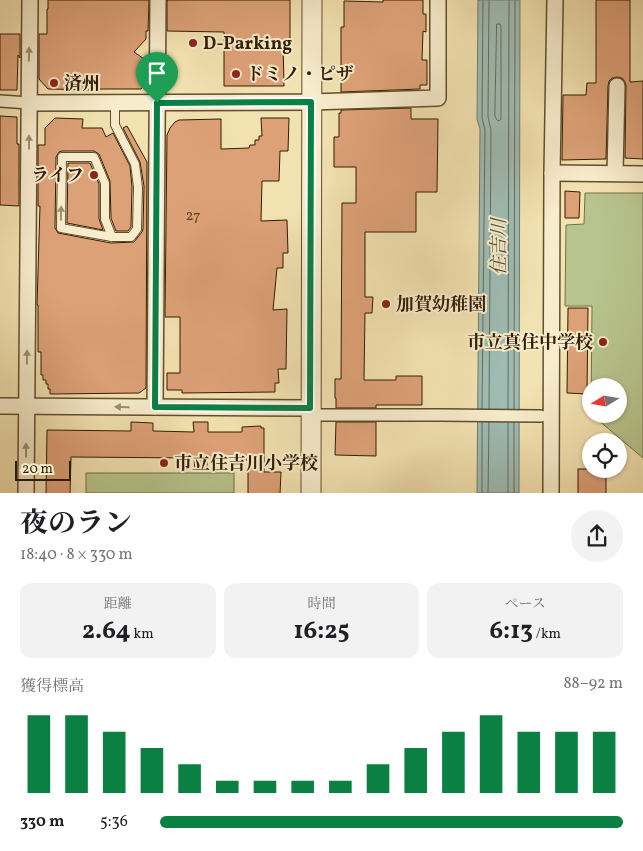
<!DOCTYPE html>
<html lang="ja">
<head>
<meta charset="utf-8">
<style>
	:root { --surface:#fff; --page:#f2f2f2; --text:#202124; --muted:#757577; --accent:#0b8043 }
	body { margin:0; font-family:Vollkorn,"Noto Serif JP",serif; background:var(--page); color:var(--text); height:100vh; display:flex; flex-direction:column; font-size:19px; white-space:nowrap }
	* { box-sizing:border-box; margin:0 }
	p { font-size:16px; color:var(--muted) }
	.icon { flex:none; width:28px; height:28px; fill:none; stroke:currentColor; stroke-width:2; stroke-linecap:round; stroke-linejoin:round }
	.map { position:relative; height:493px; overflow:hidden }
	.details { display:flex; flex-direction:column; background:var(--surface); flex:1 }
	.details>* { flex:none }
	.needle { width:32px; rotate:259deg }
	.tools { position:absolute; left:582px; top:378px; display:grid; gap:10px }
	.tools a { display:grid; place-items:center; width:45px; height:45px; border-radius:50%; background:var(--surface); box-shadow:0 1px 4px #0004; font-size:25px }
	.scale { position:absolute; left:15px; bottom:12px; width:56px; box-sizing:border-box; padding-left:5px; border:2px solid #311d00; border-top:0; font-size:14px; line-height:18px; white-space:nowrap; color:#311d00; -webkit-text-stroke:4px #f7eccc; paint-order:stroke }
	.pin { position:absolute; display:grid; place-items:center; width:42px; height:42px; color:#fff; margin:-51px -21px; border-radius:50% 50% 50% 0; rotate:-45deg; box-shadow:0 0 5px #0007 }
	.pin .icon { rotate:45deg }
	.round { display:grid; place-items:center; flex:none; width:52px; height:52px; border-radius:26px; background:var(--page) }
	.overview { display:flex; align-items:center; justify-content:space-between; height:85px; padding:0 20px }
	h1 { font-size:28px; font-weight:700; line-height:38px }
	.figures { display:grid; grid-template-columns:repeat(3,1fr); gap:8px; height:85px; padding:5px 20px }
	.figures div { display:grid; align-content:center; border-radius:12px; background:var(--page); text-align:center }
	.figures b { font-size:25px; font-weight:700 }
	.figures small { font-size:14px; font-weight:400 }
	.figures p { font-size:14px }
	.chart { height:140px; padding:10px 20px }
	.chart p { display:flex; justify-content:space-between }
	.chart svg { width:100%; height:90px; margin-top:5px; stroke:var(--accent); stroke-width:6 }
	ul { padding:0 20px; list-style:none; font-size:16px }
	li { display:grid; grid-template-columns:80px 60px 1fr; align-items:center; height:38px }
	li i { height:12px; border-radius:6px; background:var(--accent) }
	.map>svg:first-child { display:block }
	.green { fill:#b8c48d; stroke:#747046; fill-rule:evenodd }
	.water { fill:#9ebcb4; stroke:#727c6c }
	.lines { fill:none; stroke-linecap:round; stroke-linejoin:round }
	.shore { stroke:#686c5a; stroke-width:1 }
	.building { fill:#dda178; stroke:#311d00 }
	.service-casing { stroke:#624e2c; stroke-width:10 }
	.pedestrian-casing { stroke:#624e2c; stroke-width:14 }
	.minor-casing { stroke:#624e2c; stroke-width:18 }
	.tertiary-casing { stroke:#624e2c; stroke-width:21 }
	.service { stroke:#f7eccc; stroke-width:8 }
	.pedestrian { stroke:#f7eccc; stroke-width:11 }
	.minor { stroke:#f7eccc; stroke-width:15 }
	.tertiary { stroke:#f7eccc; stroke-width:19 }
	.oneway { fill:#9e8f70 }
	.route-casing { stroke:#fff; stroke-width:10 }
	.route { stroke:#0b8043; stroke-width:6 }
	.poi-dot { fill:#8f2418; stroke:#f7eccc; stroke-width:2 }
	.labels { text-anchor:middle; stroke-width:4; stroke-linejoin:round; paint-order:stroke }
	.number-label { font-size:15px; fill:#5c3e1e }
	.poi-label { font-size:18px; font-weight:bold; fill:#311d00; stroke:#f7eccc; text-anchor:start }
	.water-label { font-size:19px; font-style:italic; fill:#524d36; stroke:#f7eccc }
</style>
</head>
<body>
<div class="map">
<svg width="643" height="494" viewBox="0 0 643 494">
	<rect width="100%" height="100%" fill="#f3e2b1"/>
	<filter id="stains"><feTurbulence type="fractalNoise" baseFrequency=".004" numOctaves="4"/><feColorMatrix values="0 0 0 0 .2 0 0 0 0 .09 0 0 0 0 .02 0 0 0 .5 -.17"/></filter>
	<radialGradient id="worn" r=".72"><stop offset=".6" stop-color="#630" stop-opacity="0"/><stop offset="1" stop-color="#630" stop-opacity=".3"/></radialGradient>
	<g class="green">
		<path d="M585 193H643V458L591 414 592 306H565L566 225 584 224ZM591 386H619V414H591Z"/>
		<rect x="86" y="473" width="148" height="20"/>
	</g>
	<polygon class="water" points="478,0 520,0 519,493 477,493 480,129 477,119"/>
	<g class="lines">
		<g class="shore">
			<polygon points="497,24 500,24 501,26 501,119 499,121 497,120 495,116"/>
			<polyline points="482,409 485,130 482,118 483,0"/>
			<polyline points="489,409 491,130 488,117 489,0"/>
			<polyline points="508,409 509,0"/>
			<polyline points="514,409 515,0"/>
			<polyline points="482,494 482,422"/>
			<polyline points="488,494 489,422"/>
			<polyline points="508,494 508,423"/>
			<polyline points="514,494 514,423"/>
		</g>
	</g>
	<g class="building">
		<polygon points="48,0 149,0 148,31 146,31 146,39 134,52 147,61 147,82 141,89 92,89 92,90 48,89 39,79 39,34 47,34 47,9 48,9"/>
		<polygon points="167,0 290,0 290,41 283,41 284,86 224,86 224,32 167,31"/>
		<polygon points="383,0 423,0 423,14 426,14 426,32 423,31 422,60 427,60 427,85 420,85 420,89 341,92 341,27 344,27 344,1 383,2"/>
		<polygon points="596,0 630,0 630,82 643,81 643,159 625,158 626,86 625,82 622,78 617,77 612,78 609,81 608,86 606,159 562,160 563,95 586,95 587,83 596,83"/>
		<polygon points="0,34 20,34 20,58 18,55 17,90 0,90"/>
		<polygon points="411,108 411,119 438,119 437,192 416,192 416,232 365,232 365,297 373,297 372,313 365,313 364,380 396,380 396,376 422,376 422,405 376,405 376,408 336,408 336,398 335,398 335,379 341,379 342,203 356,203 356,167 334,167 334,137 339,137 339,113 341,113 341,110"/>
		<polygon points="0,116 17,117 17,144 19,144 19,206 0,205"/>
		<polygon points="55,118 83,119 82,128 102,128 106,137 113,133 130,166 132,187 131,227 128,231 116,231 111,218 110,181 99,154 94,151 62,151 59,152 56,157 55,228 58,233 111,243 134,242 142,232 143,229 144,186 140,162 123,128 127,126 147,162 146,388 139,393 50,394 50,389 48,389 48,384 46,384 46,380 43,380 43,375 41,375 41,352 38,352 38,305 37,305 40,206 38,206 38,145 45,145 45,128"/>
		<polygon points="261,118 289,118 288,151 280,151 279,181 262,181 261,221 287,220 288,253 283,253 283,268 277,268 273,310 287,309 286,369 278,369 279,383 275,383 275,392 182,393 182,390 167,390 167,373 180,373 180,317 165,317 167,135 170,128 175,122 179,120 221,119 221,149 249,148 250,145 255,145 255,140 259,140 259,136 262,136"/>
		<polygon points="68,163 90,163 99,184 99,219 103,230 67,223"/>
		<polygon points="565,191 580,192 579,218 565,218"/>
		<polygon points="568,308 588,308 587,394 567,393"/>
		<polygon points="131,422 153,423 153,431 194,432 193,422 208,422 208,432 242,432 242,427 261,426 261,428 264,428 264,472 281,472 280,494 248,494 248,460 207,459 207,470 195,470 194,458 71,457 70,494 46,494 47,430 131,431"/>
		<polygon points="336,422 376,422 376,456 335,455"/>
		<rect x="578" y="469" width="28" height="25"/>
	</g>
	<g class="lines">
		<defs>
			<polyline id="service" points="112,237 105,219 105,183 94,157 62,157 61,228 112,237 131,237 137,229 138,187 135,164 115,125 115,103"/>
			<g id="pedestrian">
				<polyline points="0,101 29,103"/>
				<polyline points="311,415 442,415 541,416"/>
			</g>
			<g id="minor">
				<polyline points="29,103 311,102 438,98 438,0"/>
				<polyline points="552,173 643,174"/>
				<polyline points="615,173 617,86"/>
				<polyline points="0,406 310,408"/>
				<polyline points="155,407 158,0"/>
				<polyline points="26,494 30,0"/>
				<polyline points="551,494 552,173 555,0"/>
			</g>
			<polyline id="tertiary" points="311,494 312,0"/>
		</defs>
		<use href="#service" class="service-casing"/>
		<use href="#pedestrian" class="pedestrian-casing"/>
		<use href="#minor" class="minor-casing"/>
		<use href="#tertiary" class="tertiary-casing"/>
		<use href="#service" class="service"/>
		<use href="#pedestrian" class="pedestrian"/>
		<use href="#minor" class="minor"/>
		<use href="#tertiary" class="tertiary"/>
	</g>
	<defs><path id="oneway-solid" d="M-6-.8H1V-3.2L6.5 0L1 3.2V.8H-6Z" transform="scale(1.25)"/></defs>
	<g class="oneway">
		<use href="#oneway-solid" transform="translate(29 54) rotate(-89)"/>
		<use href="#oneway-solid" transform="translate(29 142) rotate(-90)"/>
		<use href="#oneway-solid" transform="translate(61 213) rotate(-89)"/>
		<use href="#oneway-solid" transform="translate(27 357) rotate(-90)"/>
		<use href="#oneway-solid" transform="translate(122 407) rotate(-179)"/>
		<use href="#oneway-solid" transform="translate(26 450) rotate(-90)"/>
	</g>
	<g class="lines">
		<defs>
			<polygon id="route" points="311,102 310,408 155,407 157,103"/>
		</defs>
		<use href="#route" class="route-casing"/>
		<use href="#route" class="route"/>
	</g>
	<g class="poi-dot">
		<circle cx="193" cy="43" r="5"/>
		<circle cx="236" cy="74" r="5"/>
		<circle cx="54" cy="83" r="5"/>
		<circle cx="94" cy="175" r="5"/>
		<circle cx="386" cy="304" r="5"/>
		<circle cx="603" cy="342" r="5"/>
		<circle cx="164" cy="463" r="5"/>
	</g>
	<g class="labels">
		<g class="number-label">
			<text x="193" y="220">27</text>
		</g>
		<g class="poi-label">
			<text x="203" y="49">D-Parking</text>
			<text x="246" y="80">ドミノ・ピザ</text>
			<text x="64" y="89">済州</text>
			<text x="84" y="181" text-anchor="end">ライフ</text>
			<text x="396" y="310">加賀幼稚園</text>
			<text x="593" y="348" text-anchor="end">市立真住中学校</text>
			<text x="174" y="469">市立住吉川小学校</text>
		</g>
		<g class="water-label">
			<text transform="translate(498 247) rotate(-90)" y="7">住吉川</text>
		</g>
	</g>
	<rect width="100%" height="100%" filter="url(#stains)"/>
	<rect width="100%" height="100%" fill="url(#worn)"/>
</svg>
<div class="tools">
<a><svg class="needle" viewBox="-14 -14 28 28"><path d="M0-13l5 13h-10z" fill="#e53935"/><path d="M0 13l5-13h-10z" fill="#757577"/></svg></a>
<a><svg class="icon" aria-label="locate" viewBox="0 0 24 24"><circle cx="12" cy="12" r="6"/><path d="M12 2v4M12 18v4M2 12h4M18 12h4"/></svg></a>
</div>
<div class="scale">20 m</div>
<div class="pin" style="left:157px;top:103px;background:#1e9e55"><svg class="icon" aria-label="arrive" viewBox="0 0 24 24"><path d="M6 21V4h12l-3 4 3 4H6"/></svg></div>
</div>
<section class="details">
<div class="overview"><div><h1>夜のラン</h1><p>18:40 · 8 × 330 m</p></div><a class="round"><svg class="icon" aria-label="share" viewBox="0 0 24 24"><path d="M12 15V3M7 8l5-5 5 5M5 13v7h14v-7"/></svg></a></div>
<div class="figures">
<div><p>距離</p><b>2.64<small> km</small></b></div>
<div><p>時間</p><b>16:25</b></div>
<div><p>ペース</p><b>6:13<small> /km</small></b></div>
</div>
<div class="chart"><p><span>獲得標高</span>88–92 m</p>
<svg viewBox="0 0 160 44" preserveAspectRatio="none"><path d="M5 44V6M15 44V6M25 44V14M35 44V22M45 44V30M55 44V38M65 44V38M75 44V38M85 44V38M95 44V30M105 44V22M115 44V14M125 44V6M135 44V14M145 44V14M155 44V14"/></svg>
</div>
<ul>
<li><b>330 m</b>5:36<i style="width:100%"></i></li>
</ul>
</section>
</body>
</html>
